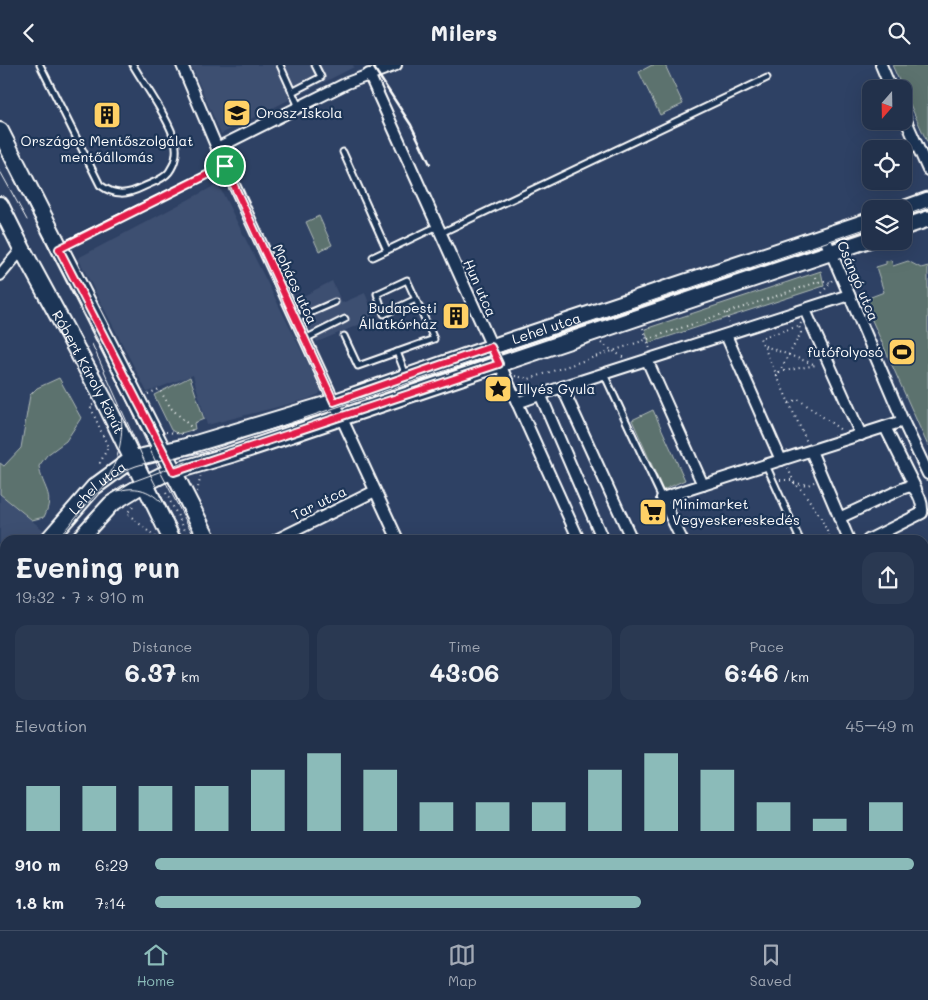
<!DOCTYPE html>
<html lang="en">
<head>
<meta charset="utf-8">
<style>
	:root { --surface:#22314b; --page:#2a3952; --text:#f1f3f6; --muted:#a2a9b5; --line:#3f4c63; --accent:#8bbbb9 }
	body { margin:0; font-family:Mali,sans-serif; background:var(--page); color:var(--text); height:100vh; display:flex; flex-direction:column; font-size:19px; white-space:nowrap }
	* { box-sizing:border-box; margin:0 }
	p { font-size:16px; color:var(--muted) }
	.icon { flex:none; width:28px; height:28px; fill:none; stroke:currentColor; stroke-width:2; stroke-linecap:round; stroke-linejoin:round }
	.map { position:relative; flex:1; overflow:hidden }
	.details { position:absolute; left:0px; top:470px; width:929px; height:395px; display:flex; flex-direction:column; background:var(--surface); border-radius:15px 15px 0 0; box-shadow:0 5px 20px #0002,0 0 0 1px var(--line) }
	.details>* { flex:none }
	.needle { width:32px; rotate:200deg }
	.buttons { position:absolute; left:862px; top:15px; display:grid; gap:10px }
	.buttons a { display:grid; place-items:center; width:50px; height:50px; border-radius:10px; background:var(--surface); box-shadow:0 5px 20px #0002,0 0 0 1px var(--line); font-size:25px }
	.pin { position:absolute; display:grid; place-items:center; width:42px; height:42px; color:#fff; margin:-21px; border:2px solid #fff; border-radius:50%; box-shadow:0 1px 5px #0007 }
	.round { display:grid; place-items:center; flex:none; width:52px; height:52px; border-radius:15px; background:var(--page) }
	.overview { display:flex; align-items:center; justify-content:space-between; height:85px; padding:0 15px }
	h1 { font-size:28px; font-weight:700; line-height:38px }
	.stats { display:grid; grid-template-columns:repeat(3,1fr); gap:8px; height:85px; padding:5px 15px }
	.stats div { display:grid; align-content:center; border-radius:12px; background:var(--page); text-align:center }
	.stats b { font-size:25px; font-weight:700 }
	.stats small { font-size:14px; font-weight:400 }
	.stats p { font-size:14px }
	.chart { height:140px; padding:10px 15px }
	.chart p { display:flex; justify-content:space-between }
	.chart svg { width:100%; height:90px; margin-top:5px; stroke:var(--accent); stroke-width:6 }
	ul { padding:0 15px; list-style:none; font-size:16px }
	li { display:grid; grid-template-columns:80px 60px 1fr; align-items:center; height:38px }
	li i { height:12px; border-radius:6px; background:var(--accent) }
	header { display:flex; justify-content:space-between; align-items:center; height:65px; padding:0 15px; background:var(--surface); font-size:22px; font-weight:700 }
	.tab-bar { display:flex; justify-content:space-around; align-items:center; height:70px; border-top:1px solid var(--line); background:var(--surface); font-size:14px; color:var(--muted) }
	.tab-bar a { display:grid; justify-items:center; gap:2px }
	.tab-bar .on { color:var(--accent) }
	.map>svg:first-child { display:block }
	.built { fill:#3e4f71 }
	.green { fill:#5c726e; stroke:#aeb8b6 }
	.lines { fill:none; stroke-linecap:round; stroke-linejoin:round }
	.service-casing { stroke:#fff; stroke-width:9 }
	.minor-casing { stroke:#fff; stroke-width:14 }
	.secondary-casing { stroke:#fff; stroke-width:19 }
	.primary-casing { stroke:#fff; stroke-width:20 }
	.path { stroke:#fff; stroke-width:2; stroke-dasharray:1 4; stroke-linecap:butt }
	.service { stroke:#1d3557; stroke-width:5 }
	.minor { stroke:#1d3557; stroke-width:10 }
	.secondary { stroke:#1d3557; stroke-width:15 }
	.primary { stroke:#1d3557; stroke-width:16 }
	.tram { stroke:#fff; stroke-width:1 }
	.rail { stroke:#fff; stroke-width:2.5 }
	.route-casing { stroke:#fff; stroke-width:10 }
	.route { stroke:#e11d48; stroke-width:6 }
	.labels { text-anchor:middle; stroke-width:4.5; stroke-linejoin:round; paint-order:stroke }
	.poi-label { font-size:14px; fill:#fff; stroke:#1d3557; text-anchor:start }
	.street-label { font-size:14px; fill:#fff; stroke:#1d3557 }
</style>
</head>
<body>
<header><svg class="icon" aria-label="back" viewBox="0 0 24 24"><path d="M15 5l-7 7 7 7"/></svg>Milers<svg class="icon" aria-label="search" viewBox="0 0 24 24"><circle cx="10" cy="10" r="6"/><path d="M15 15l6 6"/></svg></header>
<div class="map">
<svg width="928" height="865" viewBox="0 0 928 865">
	<rect width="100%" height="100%" fill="#2e4164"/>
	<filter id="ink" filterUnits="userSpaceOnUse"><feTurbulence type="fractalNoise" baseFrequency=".02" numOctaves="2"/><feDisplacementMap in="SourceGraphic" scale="10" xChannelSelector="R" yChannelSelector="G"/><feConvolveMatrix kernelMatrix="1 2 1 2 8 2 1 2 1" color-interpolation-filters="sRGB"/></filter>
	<g filter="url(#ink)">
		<g class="built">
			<polygon points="191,0 353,0 354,2 221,69"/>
			<polygon points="218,119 321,325 319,329 308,334 207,360 193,310 147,327 78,193"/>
			<polygon points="332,216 342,238 365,228 375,253 317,277 296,235"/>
			<polygon points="0,430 46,467 39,475 5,475 5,513 0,519"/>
		</g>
		<g class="green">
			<polygon points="652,0 665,0 683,39 660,50 639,7"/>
			<polygon points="892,0 928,0 928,79"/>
			<polygon points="319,151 332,180 319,186 306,157"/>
			<polygon points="891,195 893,201 908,196 921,203 928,201 928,381 863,235 884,227 876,202 886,199 886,196"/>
			<polygon points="821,206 824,221 649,278 645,264"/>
			<polygon points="190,312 204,354 194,358 195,364 178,369 171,365 154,330"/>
			<path d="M59 313 81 353 66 376 47 390 39 401C42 424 56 428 44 452L32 455 0 429V398L4 401 21 383 30 330 37 323Z"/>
			<polygon points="653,345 685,415 663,425 632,355"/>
		</g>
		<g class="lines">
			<defs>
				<g id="service">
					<path d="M40 0 100 120C115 131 127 130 143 122 151 118 163 115 169 107 175 99 178 87 175 77 170 55 145 21 133 0"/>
					<polyline points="280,0 299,42"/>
					<polyline points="292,27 321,12 315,0"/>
					<polyline points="343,87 387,185"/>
					<polyline points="441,168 767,13"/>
					<polyline points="61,182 225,101"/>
					<polyline points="373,192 438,161"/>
					<polyline points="296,254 335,237"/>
					<polyline points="344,271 358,301 434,274 407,215 377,229 384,249 416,234"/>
					<polyline points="305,274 345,254"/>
					<polyline points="397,287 406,310"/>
					<polyline points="604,309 662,433"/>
					<polyline points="766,400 800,475"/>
				</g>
				<g id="minor">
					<polyline points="182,0 217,83 398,475"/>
					<polyline points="881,0 891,24"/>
					<polyline points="369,9 579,475"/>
					<polyline points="904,51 928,105"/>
					<polyline points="217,83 347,18 396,0"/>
					<polyline points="824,171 903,356 928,409"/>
					<polyline points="0,210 22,184"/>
					<polyline points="805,245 861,370"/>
					<polyline points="726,270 781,395"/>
					<polyline points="647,295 703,420"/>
					<polyline points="562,322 632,475"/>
					<polyline points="540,329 603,475"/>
					<polyline points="517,338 562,322 849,230"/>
					<polyline points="885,362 916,424"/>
					<polyline points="811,386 849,475"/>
					<path d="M839 453 904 423 911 421C919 427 923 439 922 448L868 475"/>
					<polyline points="276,475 375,426"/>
					<polyline points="682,475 662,433 903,356"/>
					<polyline points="924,501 928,498"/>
					<polyline points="0,562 5,571"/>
					<polyline points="924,598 928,606"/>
					<polyline points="924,784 928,779"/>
					<polyline points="924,811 928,814"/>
					<polyline points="0,855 5,852"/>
					<polyline points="150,860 153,865"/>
					<polyline points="550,860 552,865"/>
					<polyline points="351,865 362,860"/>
					<polyline points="733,865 763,860"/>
					<polyline points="895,865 896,860"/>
				</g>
				<g id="secondary">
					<polyline points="903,144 928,135"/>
					<polyline points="904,162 928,154"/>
					<path id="s1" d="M48 475 94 422 132 394 184 382 334 337 509 276 871 155"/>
					<polyline points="78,475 111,439 144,419 162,410 233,389 871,174"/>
					<polyline points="0,530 5,524"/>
					<polyline points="0,558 5,553"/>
				</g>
				<g id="primary">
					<polyline points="0,66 208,475"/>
					<path id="s2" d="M0 140 22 184 104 335 172 475"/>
					<polyline points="373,860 375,865"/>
					<polyline points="400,860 403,865"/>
				</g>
			</defs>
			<use href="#service" class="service-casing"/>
			<use href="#minor" class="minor-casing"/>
			<use href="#secondary" class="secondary-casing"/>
			<use href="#primary" class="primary-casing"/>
			<g class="path">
				<polyline points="816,212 818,217"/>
				<polyline points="822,228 833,214"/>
				<polyline points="727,248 729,258"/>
				<polyline points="801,258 799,261 801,268 777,311 789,338 798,334 841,365"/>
				<polyline points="643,263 650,284"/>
				<polyline points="601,278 624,293"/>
				<polyline points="765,281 816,300"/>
				<polyline points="779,307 816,300"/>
				<polyline points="515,311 529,314 818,217 824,216 831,218"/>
				<polyline points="777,311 760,273 799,261"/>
				<polyline points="148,329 159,324 171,343 191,362 192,367"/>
				<polyline points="789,338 807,377"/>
				<polyline points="93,340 90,341 108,382 100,398 103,401"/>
				<polyline points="166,367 184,369"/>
				<polyline points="788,403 795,420 803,426 821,453 831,475"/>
				<polyline points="780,415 793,415"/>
				<polyline points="794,418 808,420 814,417"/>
				<polyline points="197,427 201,410"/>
				<polyline points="166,428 190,475"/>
				<polyline points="133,442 127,448 157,474"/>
				<polyline points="679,445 684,436"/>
				<polyline points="924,666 928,669"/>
				<polyline points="659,860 660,865"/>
			</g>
			<use href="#service" class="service"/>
			<use href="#minor" class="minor"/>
			<use href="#secondary" class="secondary"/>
			<use href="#primary" class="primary"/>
			<g class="tram">
				<polyline points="0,86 98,275 162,410 196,475"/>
				<polyline points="0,106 27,155"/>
				<polyline points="904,151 928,142"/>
				<polyline points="92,279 153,415 184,475"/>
				<path d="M105 418C118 397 124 373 121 348"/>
				<path d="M118 426C135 421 148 424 161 437"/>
				<polyline points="84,455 107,431 121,421 186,397"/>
				<path d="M57 475C77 451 106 411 136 401 157 394 182 393 204 387L871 162"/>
				<polyline points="0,539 5,533"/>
				<polyline points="383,860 386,865"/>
			</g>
			<polyline class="rail" points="372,0 411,60 430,99"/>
		</g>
	</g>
	<g class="lines" filter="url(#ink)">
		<defs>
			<polygon id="route" points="225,101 334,337 491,282 499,299 174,407 59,184"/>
		</defs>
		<use href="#route" class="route-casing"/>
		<use href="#route" class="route"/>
	</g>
	<defs>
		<symbol id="school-square" viewBox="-11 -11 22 22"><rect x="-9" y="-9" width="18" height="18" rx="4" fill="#ffd166" stroke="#1d3557"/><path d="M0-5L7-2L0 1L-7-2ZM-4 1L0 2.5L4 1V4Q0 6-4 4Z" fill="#111"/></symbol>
		<symbol id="building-square" viewBox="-11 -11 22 22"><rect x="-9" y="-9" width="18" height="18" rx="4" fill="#ffd166" stroke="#1d3557"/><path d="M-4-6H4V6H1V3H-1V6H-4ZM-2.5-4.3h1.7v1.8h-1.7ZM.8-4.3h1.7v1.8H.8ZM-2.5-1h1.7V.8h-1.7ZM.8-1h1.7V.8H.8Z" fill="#111"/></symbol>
		<symbol id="stadium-square" viewBox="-11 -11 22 22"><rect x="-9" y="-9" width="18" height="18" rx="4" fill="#ffd166" stroke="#1d3557"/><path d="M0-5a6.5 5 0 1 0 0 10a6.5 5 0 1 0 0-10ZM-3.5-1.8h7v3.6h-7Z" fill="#111"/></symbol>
		<symbol id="sight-square" viewBox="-11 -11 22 22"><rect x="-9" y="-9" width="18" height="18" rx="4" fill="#ffd166" stroke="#1d3557"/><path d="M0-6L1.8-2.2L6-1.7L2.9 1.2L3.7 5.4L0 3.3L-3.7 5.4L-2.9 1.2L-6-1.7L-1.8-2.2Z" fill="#111"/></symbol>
		<symbol id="supermarket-square" viewBox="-11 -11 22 22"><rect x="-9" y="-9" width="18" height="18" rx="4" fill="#ffd166" stroke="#1d3557"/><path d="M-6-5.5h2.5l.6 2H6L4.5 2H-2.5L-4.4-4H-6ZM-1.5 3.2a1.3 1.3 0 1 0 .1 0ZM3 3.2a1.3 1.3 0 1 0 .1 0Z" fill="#111"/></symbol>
	</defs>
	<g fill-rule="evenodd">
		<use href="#school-square" x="221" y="32" width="32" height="32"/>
		<use href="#building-square" x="91" y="34" width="32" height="32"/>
		<use href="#building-square" x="440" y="235" width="32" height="32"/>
		<use href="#stadium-square" x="886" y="271" width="32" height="32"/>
		<use href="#sight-square" x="482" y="308" width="32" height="32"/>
		<use href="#supermarket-square" x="637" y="431" width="32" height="32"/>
	</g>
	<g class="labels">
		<g class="poi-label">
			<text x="256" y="53">Orosz Iskola</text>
			<text x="107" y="81" text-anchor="middle">Országos Mentőszolgálat<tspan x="107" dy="16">mentőállomás</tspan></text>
			<text x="437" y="248" text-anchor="end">Budapesti<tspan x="437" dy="16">Állatkórház</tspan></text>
			<text x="883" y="292" text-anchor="end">futófolyosó</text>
			<text x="517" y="329">Illyés Gyula</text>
			<text x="672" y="444">Minimarket<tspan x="672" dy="16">Vegyeskereskedés</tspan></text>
		</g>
		<g class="street-label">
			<text transform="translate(858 216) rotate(67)" y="5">Csángó utca</text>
			<text transform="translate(295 219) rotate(65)" y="5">Mohács utca</text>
			<text transform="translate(480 223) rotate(66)" y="5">Hun utca</text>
			<text dy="5" stroke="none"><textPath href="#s1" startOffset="552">Lehel utca</textPath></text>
			<text dy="5" stroke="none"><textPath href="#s2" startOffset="189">Róbert Károly körút</textPath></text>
			<text dy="5" stroke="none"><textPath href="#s1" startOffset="72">Lehel utca</textPath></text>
			<text transform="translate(319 438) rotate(-26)" y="5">Tar utca</text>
		</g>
	</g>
</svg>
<div class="buttons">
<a><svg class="needle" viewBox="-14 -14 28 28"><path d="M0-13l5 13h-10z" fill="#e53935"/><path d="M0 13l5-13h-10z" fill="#a2a9b5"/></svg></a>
<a><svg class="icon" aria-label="locate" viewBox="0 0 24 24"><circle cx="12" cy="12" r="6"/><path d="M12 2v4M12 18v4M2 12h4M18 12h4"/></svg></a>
<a><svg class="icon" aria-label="layers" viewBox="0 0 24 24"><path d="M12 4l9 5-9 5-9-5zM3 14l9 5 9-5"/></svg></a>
</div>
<div class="pin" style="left:225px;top:101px;background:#1e9e55"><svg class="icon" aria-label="arrive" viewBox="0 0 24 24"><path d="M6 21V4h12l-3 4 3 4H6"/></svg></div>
<section class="details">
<div class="overview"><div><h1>Evening run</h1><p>19:32 · 7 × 910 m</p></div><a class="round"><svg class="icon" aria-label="share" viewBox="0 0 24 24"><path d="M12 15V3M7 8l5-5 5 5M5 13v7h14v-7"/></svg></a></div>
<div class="stats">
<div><p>Distance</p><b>6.37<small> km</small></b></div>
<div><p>Time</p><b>43:06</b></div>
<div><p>Pace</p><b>6:46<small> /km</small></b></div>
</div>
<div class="chart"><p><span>Elevation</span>45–49 m</p>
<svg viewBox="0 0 160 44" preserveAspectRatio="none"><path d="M5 44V22M15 44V22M25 44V22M35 44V22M45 44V14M55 44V6M65 44V14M75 44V30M85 44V30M95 44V30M105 44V14M115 44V6M125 44V14M135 44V30M145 44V38M155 44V30"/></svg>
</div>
<ul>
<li><b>910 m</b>6:29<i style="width:100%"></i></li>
<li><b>1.8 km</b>7:14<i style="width:64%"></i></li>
</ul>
</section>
</div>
<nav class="tab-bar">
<a class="on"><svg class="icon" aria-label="home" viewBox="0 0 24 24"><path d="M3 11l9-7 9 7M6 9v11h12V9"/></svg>Home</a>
<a><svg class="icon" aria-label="map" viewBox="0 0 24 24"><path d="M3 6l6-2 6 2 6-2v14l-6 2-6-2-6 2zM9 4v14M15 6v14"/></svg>Map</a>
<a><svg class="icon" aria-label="saved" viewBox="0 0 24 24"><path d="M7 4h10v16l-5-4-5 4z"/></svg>Saved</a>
</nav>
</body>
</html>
